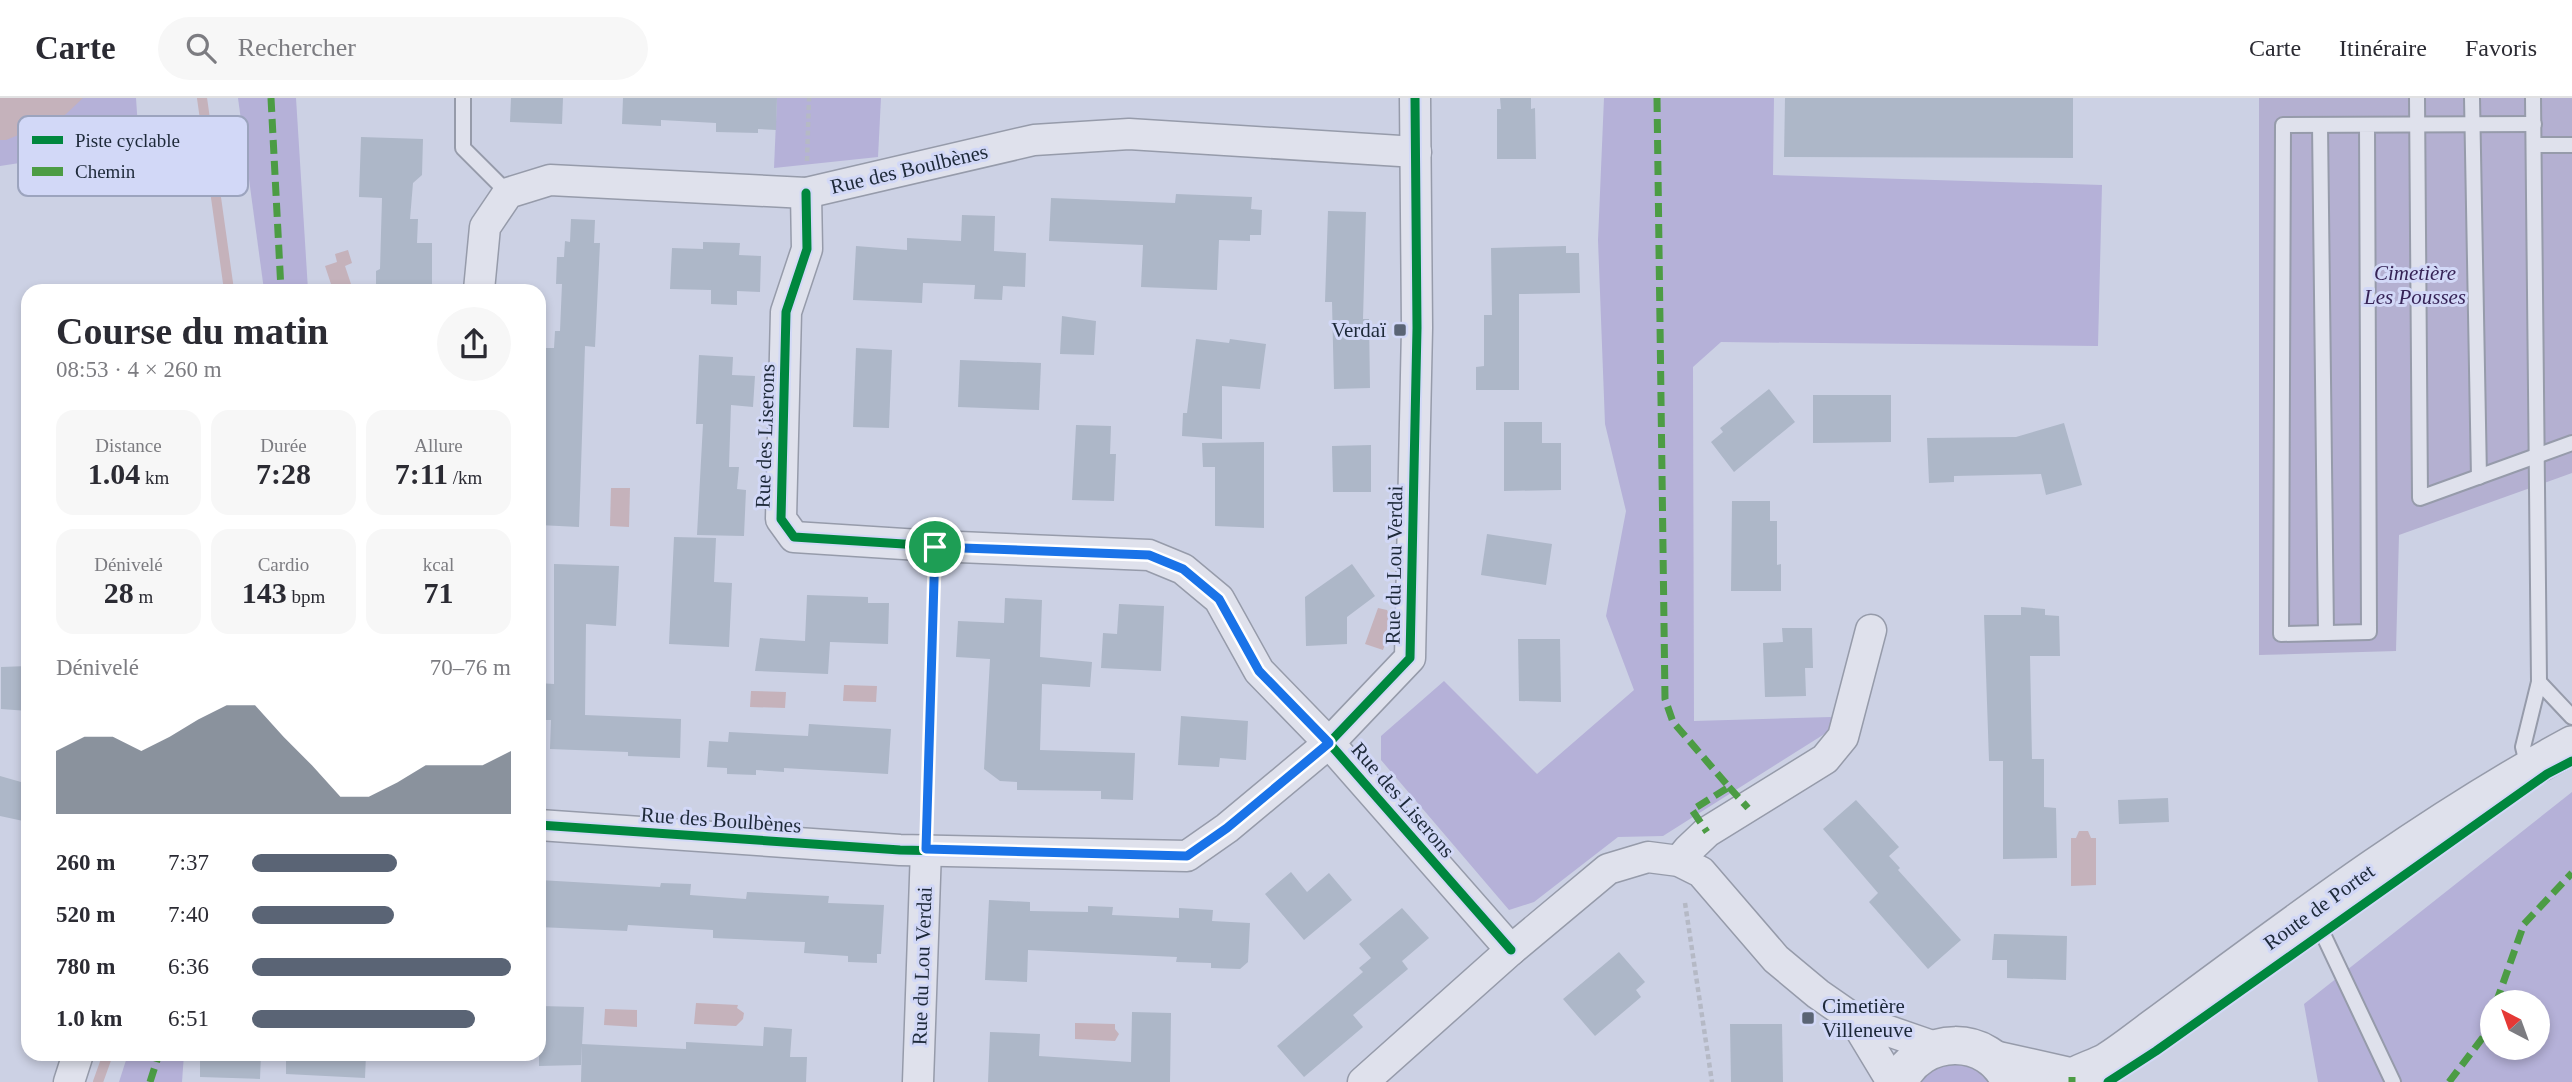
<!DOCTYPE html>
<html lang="fr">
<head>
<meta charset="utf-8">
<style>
	:root { --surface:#fff; --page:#f7f7f7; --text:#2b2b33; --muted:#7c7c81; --line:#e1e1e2; --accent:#5a6475 }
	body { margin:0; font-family:Georgia,serif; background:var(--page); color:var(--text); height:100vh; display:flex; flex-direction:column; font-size:26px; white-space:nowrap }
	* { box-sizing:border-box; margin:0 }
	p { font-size:23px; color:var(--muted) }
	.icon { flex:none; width:38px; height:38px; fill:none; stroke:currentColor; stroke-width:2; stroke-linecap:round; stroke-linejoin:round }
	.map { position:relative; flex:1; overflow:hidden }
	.drawer { position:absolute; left:21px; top:186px; width:525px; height:777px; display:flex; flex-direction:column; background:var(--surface); border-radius:21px; box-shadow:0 4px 10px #0003 }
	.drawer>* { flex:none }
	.needle { width:46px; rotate:319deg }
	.controls { position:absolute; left:2480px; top:892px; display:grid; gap:14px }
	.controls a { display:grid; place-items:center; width:70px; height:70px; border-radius:50%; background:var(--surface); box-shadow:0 4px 10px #0003; font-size:35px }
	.pin { position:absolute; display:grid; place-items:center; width:60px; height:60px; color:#fff; margin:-30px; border:4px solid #fff; border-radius:50%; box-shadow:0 2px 7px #0007 }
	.round { display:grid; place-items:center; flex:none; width:74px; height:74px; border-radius:37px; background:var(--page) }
	.head { display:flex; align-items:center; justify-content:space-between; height:119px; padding:0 35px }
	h1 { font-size:38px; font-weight:700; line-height:52px }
	.figures { display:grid; grid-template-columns:repeat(3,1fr); gap:10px; height:119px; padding:7px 35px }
	.figures div { display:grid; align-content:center; border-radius:18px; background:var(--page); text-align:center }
	.figures b { font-size:30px; font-weight:700 }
	.figures small { font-size:19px; font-weight:400 }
	.figures p { font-size:19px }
	.chart { height:196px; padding:14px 35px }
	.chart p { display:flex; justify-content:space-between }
	.chart svg { width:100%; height:126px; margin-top:7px; fill:var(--accent); opacity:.7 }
	ul { padding:0 35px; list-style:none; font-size:23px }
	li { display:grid; grid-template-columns:112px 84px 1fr; align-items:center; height:52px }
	li i { height:18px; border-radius:9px; background:var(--accent) }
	header { display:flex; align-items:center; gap:42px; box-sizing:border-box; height:98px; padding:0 35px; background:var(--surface); border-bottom:2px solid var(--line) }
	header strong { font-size:33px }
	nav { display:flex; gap:38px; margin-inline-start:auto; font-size:24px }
	.search { width:490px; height:63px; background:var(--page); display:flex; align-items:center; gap:18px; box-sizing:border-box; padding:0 24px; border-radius:38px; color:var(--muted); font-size:26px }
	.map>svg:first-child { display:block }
	.green { fill:#b5b1d8; fill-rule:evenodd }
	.cemetery { fill:#b4b0d1 }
	.water { fill:#c5b2bb }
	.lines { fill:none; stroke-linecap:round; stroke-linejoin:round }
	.stream { stroke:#c5b2bb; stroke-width:10 }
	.building { fill:#adb7c8 }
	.service-casing { stroke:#969baa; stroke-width:18 }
	.minor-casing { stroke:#969baa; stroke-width:33 }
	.tertiary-casing { stroke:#969baa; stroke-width:40 }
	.path { stroke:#b5b9c5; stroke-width:4.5; stroke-dasharray:5 3.5; stroke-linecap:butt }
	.service { stroke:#dfe1ec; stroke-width:14 }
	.minor { stroke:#dfe1ec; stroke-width:30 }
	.tertiary { stroke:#dfe1ec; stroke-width:37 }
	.quiet { stroke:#4c9c44; stroke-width:7; stroke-dasharray:14 7; stroke-linecap:butt }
	.cycleway-casing { stroke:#d2d8f7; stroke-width:13 }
	.cycleway { stroke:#00873e; stroke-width:9 }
	.route-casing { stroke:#fff; stroke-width:14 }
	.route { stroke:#1a73e8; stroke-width:9 }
	.poi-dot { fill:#5a6475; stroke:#d2d8f7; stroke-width:2.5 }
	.labels { text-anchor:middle; stroke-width:6; stroke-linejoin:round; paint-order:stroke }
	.street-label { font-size:21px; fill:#1d2939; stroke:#d2d8f7 }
	.park-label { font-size:21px; font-style:italic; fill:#362356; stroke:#d2d8f7 }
	.poi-label { font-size:21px; fill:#1d2939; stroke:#d2d8f7; text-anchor:end }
	.key { fill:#d2d8f7; stroke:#9ca4be; stroke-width:2 }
	.key-label { font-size:19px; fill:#1d2939 }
</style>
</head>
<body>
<header>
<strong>Carte</strong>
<div class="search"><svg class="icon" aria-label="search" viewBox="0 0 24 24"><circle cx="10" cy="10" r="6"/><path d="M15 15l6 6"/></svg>Rechercher</div>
<nav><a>Carte</a><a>Itinéraire</a><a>Favoris</a></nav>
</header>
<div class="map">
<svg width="2572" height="984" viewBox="0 0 2572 984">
	<rect width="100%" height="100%" fill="#ccd1e4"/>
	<g class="green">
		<polygon points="0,0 136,0 140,60 26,64 0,68"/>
		<polygon points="238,0 296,0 308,192 264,192"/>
		<polygon points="777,0 881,0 878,59 774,70"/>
		<polygon points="1604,0 1774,0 1773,77 2102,87 2098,248 1721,244 1693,269 1694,623 1831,619 1834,630 1663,738 1618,739 1534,804 1509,812 1381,662 1381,638 1444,583 1537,676 1634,592 1606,518 1626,413 1605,326 1598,142"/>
		<path d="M2572 694V984H2318L2304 906ZM2492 905H2538V950H2492Z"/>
		<polygon points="128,956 184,956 182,984 119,984"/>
		<polygon points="1954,963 1977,968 1995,984 1918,984 1931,970"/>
	</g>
	<polygon class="cemetery" points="2259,0 2572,0 2572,375 2399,437 2396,553 2259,557"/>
	<g class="water">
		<polygon points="0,0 83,0 66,16 58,21 6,42 0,42"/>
		<polygon points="348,152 352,165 345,168 353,192 333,192 325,168 337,164 335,156"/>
		<polygon points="611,390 630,390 629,429 610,428"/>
		<polygon points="1378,510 1387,512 1389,517 1395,519 1383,552 1365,546"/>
		<polygon points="844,587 877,588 876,604 843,603"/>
		<polygon points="751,593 786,594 785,610 750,609"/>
		<polygon points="2079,733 2088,733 2091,740 2096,740 2096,787 2071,788 2071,740 2076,740"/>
		<polygon points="696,905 738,907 737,910 744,915 743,921 736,928 694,926"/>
		<polygon points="605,911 637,912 637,929 604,927"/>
		<polygon points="1075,925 1115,926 1115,931 1119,936 1115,943 1075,941"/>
	</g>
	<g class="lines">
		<g class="stream">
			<polyline points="202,0 229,192"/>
			<polyline points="98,984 108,956"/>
		</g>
	</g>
	<g class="building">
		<polygon points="511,0 563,0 562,26 510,24"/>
		<polygon points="623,0 777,0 776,32 758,31 758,35 716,34 716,25 661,22 661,28 622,26"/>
		<polygon points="1500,0 1531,0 1531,11 1535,10 1536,61 1497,61 1497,11 1501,11"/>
		<polygon points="1785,0 2073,0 2073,60 1784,59"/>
		<polygon points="361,39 423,41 422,77 413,85 410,121 418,121 417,145 432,145 432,192 376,192 376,173 380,171 382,100 359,99"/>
		<polygon points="1176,96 1252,99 1251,111 1262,112 1261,137 1250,137 1250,143 1219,142 1217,192 1141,189 1143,147 1049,143 1051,100 1175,105"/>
		<polygon points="1328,113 1366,114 1363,221 1369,221 1370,290 1334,291 1332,204 1325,204"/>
		<polygon points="962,117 995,118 994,153 1026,155 1025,189 1003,188 1002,202 974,201 975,187 923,185 922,205 853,202 856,148 907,152 907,140 961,143"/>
		<polygon points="571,121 595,122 594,145 600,145 595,249 585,248 579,429 539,427 539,275 544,275 545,250 554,250 555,233 560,233 562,186 556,186 557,159 564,159 565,143 570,144"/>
		<polygon points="703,144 740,145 739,157 761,158 760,194 737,193 737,207 711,206 711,192 670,191 672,150 703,151"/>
		<polygon points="1566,148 1566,155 1579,155 1580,195 1519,196 1519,292 1476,292 1476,269 1484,268 1484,217 1492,217 1491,150"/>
		<polygon points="1062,218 1096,223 1094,257 1060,256"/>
		<polygon points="1196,241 1229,245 1230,241 1266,246 1260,291 1222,288 1222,341 1182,338 1183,315 1187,315"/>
		<polygon points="856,250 892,252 889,330 853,329"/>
		<polygon points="699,257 733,259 732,277 755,278 753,309 731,307 729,369 739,369 737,391 746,392 744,438 697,437 703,326 696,326"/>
		<polygon points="960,262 1041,265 1039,312 958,309"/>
		<polygon points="1769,291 1795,324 1734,374 1711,344 1723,334 1720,330"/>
		<polygon points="1813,297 1891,297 1891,344 1813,345"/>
		<polygon points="1504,324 1542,324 1542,345 1561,345 1561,392 1504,393"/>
		<polygon points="2064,325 2082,387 2046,397 2041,376 1954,378 1954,384 1929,385 1927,340 2016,339"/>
		<polygon points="1076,327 1111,328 1110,356 1116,356 1114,403 1072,402"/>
		<polygon points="1264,344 1264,430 1215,428 1215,369 1203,369 1202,345"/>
		<polygon points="1371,347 1371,394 1333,394 1332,348"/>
		<polygon points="1732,403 1770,403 1770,423 1777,423 1777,467 1781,466 1781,493 1731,493"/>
		<polygon points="1487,436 1552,446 1546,487 1481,477"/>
		<polygon points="674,439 716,440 714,484 732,485 729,549 669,546"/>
		<polygon points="554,466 619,468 616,528 586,526 585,617 681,621 680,660 628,658 628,654 550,651 551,622 539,622 539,585 554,586"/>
		<polygon points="1352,466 1375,498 1347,519 1347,546 1306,548 1305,499"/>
		<polygon points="807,497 868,499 868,505 889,505 888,546 830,544 828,576 755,573 760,540 805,543"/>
		<polygon points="1005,500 1042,502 1040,559 1092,564 1090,589 1042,586 1040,652 1135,655 1133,702 1101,701 1101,693 1017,692 1017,684 1000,683 984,671 990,561 956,559 958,523 1004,525"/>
		<polygon points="1119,506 1164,508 1161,573 1101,570 1103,535 1117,536"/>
		<polygon points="2021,509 2045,511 2045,517 2059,518 2060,558 2030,558 2032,661 2044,661 2044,709 2056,710 2057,760 2003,761 2003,663 1989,663 1984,517 2021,517"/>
		<polygon points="1782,530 1812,530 1813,570 1805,570 1806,598 1765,599 1763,545 1783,544"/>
		<polygon points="1518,541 1560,541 1561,604 1519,603"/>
		<polygon points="28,568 28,613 1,611 1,569"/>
		<polygon points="1181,618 1248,623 1246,662 1220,660 1219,669 1178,667"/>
		<polygon points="809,626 891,631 888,676 784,670 784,674 756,672 756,677 727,676 727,670 707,669 709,643 728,644 729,634 808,638"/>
		<polygon points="0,678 28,686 28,724 0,718"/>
		<polygon points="2168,700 2169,724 2119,726 2118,702"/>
		<polygon points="1856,702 1899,749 1889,758 1900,770 1898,772 1961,842 1928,871 1869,804 1878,795 1823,731"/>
		<polygon points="1291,774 1307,794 1329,775 1352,802 1304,842 1265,796"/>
		<polygon points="539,782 660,789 661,785 691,786 690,797 746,801 747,794 829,798 828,805 884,807 881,856 877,856 877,865 848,864 848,858 804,855 805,844 713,840 713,832 628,827 627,833 539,829"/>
		<polygon points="989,802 1030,804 1030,813 1088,814 1088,808 1113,809 1112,817 1179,820 1179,810 1213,812 1212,823 1250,825 1248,864 1240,871 1211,870 1211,865 1176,864 1177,859 1028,852 1027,884 985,882"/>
		<polygon points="1402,810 1429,840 1402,863 1408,871 1353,917 1363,929 1304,979 1277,948 1363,874 1359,870 1371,860 1359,846"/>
		<polygon points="1994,836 2067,838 2066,882 2007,880 2007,862 1992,862"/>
		<polygon points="1619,854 1645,884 1636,892 1641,899 1595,938 1563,901"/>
		<polygon points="539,908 584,909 581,967 539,968"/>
		<polygon points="1132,914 1171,915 1170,984 988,984 990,934 1040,936 1039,958 1131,964"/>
		<polygon points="1730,926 1782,926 1783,984 1731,984"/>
		<polygon points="764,929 792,931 790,959 807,959 806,984 581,984 582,946 686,951 686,944 763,948"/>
		<polygon points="200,956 261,956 260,981 200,979"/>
		<polygon points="286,956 366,956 365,980 286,976"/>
	</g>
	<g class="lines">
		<defs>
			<g id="service">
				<polyline points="463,0 463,50 508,95"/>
				<polyline points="2417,0 2420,400 2572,345"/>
				<polyline points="2472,0 2479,379"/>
				<polyline points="2533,0 2539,584"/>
				<polyline points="2320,27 2326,535"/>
				<polyline points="2367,27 2369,534 2281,536 2283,27 2534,26"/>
				<polyline points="2534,47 2572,47"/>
				<polyline points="2528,669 2523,649 2539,584 2572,619"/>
				<polyline points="2309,816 2322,834 2393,984"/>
			</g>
			<g id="minor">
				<polyline points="806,95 807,151 786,214 781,421 794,439 935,448 1149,457 1183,471 1219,501 1259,573 1329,645 1511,852"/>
				<polyline points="479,192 485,129 508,95 550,82 806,95 1034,42 1129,36 1416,54"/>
				<polyline points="539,727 900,752 1187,758 1227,730 1329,645 1410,560 1417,230 1415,0"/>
				<polyline points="1679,763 1688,752 1707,734 1825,661 1843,639 1871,532"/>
				<polyline points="1854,921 1892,984"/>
				<polyline points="69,984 78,956"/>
				<polyline points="918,984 926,751"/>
				<polyline points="1363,984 1511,852 1608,771 1648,759 1679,763 1701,774 1776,861 1818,896 1854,921 1935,949"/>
			</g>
			<g id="tertiary">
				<polyline points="1996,962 2072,979"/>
				<path d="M1899 984C1920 936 1990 935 2010 984"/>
				<path d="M2065 984C2078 974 2094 971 2108 963 2124 953 2140 940 2155 929 2290 829 2424 727 2572 647"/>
			</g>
		</defs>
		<use href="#service" class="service-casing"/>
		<use href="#minor" class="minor-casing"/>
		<use href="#tertiary" class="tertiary-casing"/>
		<g class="path">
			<polyline points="807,63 809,0"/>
			<polyline points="927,724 934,477"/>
			<polyline points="1685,805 1712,984"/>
		</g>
		<use href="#service" class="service"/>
		<use href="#minor" class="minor"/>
		<use href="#tertiary" class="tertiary"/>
		<g class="quiet">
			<polyline points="271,0 281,192"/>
			<polyline points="1657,0 1665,601 1673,624 1729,689 1692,712 1707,734"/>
			<polyline points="1729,689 1748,710"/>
			<polyline points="2496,905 2524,826 2572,775"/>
			<polyline points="150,984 159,956"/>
			<polyline points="2072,984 2072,979"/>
			<polyline points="2449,984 2484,938 2492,916"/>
		</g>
		<defs>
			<g id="cycleway">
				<polyline points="806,95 807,151 786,214 781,421 794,439 935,448 1149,457 1183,471 1219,501 1259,573 1329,645 1511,852"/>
				<polyline points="539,727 900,752 1187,758 1227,730 1329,645 1410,560 1417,230 1415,0"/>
				<polyline points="2108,984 2156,953 2547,676 2572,663"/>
			</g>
		</defs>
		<use href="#cycleway" class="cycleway-casing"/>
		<use href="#cycleway" class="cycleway"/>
	</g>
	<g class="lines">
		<defs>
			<polygon id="route" points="935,449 1149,457 1183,471 1219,501 1259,573 1329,645 1227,730 1187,758 926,751"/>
		</defs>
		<use href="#route" class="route-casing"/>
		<use href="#route" class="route"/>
	</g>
	<g class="poi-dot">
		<rect x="1393" y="225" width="14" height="14" rx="3.5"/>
		<rect x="1801" y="913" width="14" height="14" rx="3.5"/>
	</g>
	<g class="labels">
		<g class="street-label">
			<text transform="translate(909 71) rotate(-13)" y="7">Rue des Boulbènes</text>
			<text transform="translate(765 338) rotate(-88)" y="7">Rue des Liserons</text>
			<text transform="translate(1394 467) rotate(-89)" y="7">Rue du Lou Verdai</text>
			<text transform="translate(1403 702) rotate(49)" y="7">Rue des Liserons</text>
			<text transform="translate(721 722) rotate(4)" y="7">Rue des Boulbènes</text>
			<text transform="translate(2319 809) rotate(-36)" y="7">Route de Portet</text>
			<text transform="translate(922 868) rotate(-88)" y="7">Rue du Lou Verdai</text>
		</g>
		<g class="park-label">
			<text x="2415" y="182">Cimetière<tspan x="2415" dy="24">Les Pousses</tspan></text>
		</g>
		<g class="poi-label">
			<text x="1386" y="239">Verdaï</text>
			<text x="1822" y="915" text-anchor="start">Cimetière<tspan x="1822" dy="24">Villeneuve</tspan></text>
		</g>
	</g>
	<rect x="18" y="18" width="230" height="80" rx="10" class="key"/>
	<rect x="32" y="38" width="31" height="8" fill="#00873e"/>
	<rect x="32" y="69" width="31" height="9" fill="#4c9c44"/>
	<g class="key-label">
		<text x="75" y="49">Piste cyclable</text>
		<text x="75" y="80">Chemin</text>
	</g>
</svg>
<div class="controls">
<a><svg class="needle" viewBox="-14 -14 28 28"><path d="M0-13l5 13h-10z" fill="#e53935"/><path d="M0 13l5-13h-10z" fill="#7c7c81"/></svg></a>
</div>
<div class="pin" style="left:935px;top:449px;background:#1e9e55"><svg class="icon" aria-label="arrive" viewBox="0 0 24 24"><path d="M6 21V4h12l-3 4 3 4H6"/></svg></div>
<section class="drawer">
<div class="head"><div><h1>Course du matin</h1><p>08:53 · 4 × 260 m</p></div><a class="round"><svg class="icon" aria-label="share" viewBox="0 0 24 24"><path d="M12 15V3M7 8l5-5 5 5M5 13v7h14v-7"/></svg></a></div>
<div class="figures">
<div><p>Distance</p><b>1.04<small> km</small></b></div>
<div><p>Durée</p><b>7:28</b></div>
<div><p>Allure</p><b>7:11<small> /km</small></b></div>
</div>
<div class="figures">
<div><p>Dénivelé</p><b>28<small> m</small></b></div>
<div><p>Cardio</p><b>143<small> bpm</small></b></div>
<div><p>kcal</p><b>71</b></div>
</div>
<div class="chart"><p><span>Dénivelé</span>70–76 m</p>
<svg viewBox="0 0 160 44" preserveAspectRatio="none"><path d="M0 44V22L10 17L20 17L30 22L40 17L50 11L60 6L70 6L80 17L90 27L100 38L110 38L120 33L130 27L140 27L150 27L160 22V44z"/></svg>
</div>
<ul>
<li><b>260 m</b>7:37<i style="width:56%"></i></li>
<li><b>520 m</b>7:40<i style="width:55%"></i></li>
<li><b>780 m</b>6:36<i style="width:100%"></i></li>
<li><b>1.0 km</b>6:51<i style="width:86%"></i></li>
</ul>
</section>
</div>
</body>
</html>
